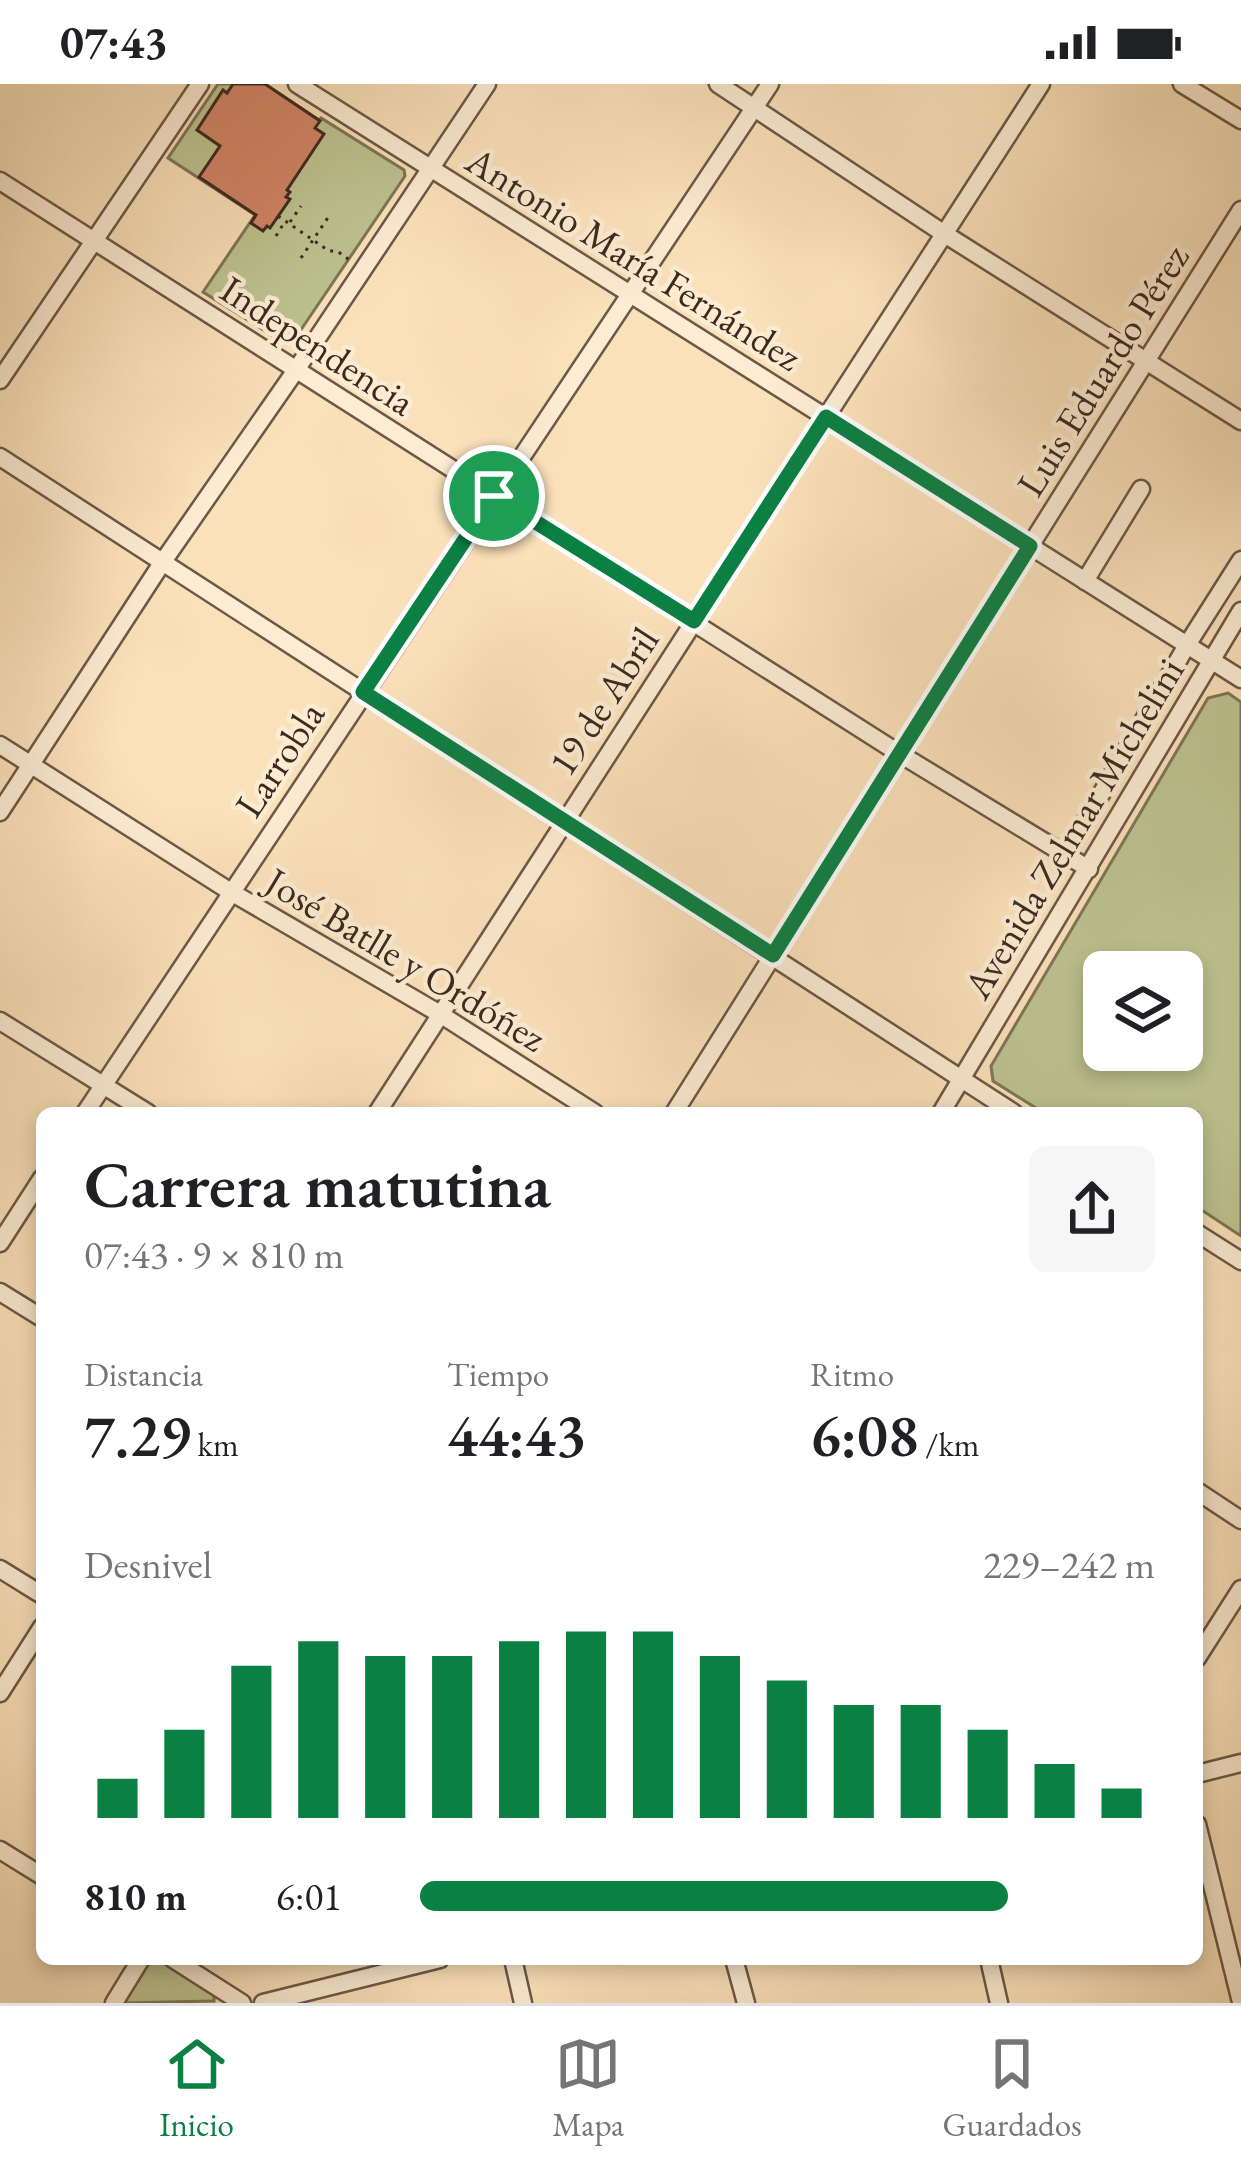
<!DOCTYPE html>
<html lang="es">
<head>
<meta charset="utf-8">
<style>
	:root { --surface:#fff; --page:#f6f6f6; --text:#202124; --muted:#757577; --line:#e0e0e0; --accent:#0b8043 }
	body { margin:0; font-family:"EB Garamond",serif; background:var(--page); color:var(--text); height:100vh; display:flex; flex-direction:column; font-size:45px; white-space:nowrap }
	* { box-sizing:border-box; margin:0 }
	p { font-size:39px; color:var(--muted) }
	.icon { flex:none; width:66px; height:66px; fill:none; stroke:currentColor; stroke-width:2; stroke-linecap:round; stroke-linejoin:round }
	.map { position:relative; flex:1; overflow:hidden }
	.drawer { position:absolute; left:36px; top:1023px; width:1167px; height:858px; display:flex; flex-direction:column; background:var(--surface); border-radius:18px; box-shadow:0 6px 18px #0003 }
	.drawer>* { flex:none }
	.fabs { position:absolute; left:1083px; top:867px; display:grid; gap:24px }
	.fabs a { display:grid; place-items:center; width:120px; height:120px; border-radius:18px; background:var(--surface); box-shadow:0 6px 18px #0003; font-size:60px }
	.pin { position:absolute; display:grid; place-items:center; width:102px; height:102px; color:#fff; margin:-51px; border:6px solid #fff; border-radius:50%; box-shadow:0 3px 12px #0007 }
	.round { display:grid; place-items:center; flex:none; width:126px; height:126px; border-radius:18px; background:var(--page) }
	.headline { display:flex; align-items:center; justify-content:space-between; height:204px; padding:0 48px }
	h1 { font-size:66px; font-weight:600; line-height:90px }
	.stats { display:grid; grid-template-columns:repeat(3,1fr); gap:18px; height:204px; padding:12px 48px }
	.stats div { display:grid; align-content:center }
	.stats b { font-size:60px; font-weight:600 }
	.stats small { font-size:33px; font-weight:400 }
	.stats p { font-size:33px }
	.chart { height:336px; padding:24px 48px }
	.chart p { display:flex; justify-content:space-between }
	.chart svg { width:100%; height:216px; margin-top:12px; stroke:var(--accent); stroke-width:6 }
	ul { padding:0 48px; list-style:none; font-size:39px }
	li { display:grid; grid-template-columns:192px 144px 1fr; align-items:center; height:90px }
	li i { height:30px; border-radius:15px; background:var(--accent) }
	.status { display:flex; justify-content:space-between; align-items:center; height:84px; padding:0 60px; background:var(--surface); direction:ltr }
	.status svg { height:33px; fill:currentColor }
	.menu { display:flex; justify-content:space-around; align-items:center; height:168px; border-top:3px solid var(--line); background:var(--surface); font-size:33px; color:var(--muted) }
	.menu a { display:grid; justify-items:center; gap:6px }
	.menu .on { color:var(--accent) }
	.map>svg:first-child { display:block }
	.green { fill:#bdc390; stroke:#7d7658; stroke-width:3; fill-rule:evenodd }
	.building { fill:#d18567; stroke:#3d2a1f; stroke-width:3 }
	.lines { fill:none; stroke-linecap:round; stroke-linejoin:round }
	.minor-casing { stroke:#6c5846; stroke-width:21 }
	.path { stroke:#3d2a1f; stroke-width:3; stroke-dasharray:3 6; stroke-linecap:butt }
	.minor { stroke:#fcecd2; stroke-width:16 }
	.route-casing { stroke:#fff; stroke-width:24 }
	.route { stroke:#0b8043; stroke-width:15 }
	.labels { text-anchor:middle; stroke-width:9; stroke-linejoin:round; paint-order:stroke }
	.street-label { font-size:39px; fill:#3d2a1f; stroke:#fcecd2 }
</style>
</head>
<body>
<div class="status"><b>07:43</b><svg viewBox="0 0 49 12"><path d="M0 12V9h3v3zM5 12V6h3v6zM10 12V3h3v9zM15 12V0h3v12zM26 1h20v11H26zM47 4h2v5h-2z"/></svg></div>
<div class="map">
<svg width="1241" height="1919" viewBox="0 0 1241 1919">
	<rect width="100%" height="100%" fill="#fbe1ba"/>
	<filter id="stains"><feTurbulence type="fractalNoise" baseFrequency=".00167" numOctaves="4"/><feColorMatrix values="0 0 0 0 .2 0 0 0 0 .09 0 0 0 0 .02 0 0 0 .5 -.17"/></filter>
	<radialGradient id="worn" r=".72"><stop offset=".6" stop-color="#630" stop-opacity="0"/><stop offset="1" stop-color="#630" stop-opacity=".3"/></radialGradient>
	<g class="green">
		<polygon points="218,0 265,0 319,36 321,34 404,86 405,92 292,259 286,260 203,208 255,131 168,74"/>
		<path d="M1228 609 1241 618V1152L1197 1123V1029H1044L993 997 991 982 1208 614ZM1104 888H1182V966H1104Z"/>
		<polygon points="156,1877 162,1878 214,1911 214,1917 124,1919 146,1881"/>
	</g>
	<polygon class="building" points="233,0 265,0 320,37 315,44 324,50 287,106 290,108 286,113 290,115 270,144 267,142 263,147 251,139 256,131 199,93 220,62 197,46 223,6 227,9"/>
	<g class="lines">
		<defs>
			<g id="minor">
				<polyline points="297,0 1241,595"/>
				<polyline points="718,0 943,149 1241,337"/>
				<polyline points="1182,0 1241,36"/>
				<polyline points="0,97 900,670 1089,785"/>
				<polyline points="0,296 200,0"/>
				<path d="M0 373C337 593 677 809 1014 1029"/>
				<polyline points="1085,497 1141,405"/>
				<polyline points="0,661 231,808 440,930 595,1029"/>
				<polyline points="0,728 162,479 296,286 487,0"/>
				<polyline points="1066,771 1187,561 1241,476"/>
				<polyline points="0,937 148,1029"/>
				<polyline points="85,1029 770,0"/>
				<polyline points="377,1029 1041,0"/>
				<polyline points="674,1029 1241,126"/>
				<polyline points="941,1029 1241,527"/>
				<polyline points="1197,1149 1241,1177"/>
				<polyline points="0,1159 42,1094"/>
				<polyline points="0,1208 42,1234"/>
				<polyline points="1197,1407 1241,1436"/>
				<polyline points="0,1485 42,1511"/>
				<polyline points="1197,1574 1241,1505"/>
				<polyline points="0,1609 42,1543"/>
				<polyline points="1197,1690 1241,1679"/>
				<polyline points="1197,1740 1241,1918"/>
				<polyline points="0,1766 42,1792"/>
				<polyline points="173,1875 242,1919"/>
				<polyline points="513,1875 523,1919"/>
				<polyline points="734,1875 746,1919"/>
				<polyline points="989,1875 999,1919"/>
				<polyline points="114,1919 141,1875"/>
				<polyline points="263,1919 440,1875"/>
			</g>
		</defs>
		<use href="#minor" class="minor-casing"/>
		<g class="path">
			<polyline points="278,132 329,167 337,167 351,177"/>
			<polyline points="290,138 301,122"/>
			<polyline points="276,152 284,139"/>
			<polyline points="301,174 329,132"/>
		</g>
		<use href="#minor" class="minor"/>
	</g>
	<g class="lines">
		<defs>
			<polygon id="route" points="826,333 1030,462 773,871 363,608 494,412 694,537"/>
		</defs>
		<use href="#route" class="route-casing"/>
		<use href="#route" class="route"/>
	</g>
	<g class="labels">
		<g class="street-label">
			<text transform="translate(634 174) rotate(32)" y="14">Antonio María Fernández</text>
			<text transform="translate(318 261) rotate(33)" y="14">Independencia</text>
			<text transform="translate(1102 286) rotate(-58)" y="14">Luis Eduardo Pérez</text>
			<text transform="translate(603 617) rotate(-57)" y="14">19 de Abril</text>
			<text transform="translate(279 675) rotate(-57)" y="14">Larrobla</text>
			<text transform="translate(1073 744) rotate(-59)" y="14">Avenida Zelmar Michelini</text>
			<text transform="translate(406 875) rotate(31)" y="14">José Batlle y Ordóñez</text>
		</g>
	</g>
	<rect width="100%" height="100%" filter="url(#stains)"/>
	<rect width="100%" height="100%" fill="url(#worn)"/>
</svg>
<div class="fabs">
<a><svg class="icon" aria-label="layers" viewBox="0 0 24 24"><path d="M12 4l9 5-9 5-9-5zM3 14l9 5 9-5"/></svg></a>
</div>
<div class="pin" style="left:494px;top:412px;background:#1e9e55"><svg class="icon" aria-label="arrive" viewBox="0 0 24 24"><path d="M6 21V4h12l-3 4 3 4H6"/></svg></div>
<section class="drawer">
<div class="headline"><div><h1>Carrera matutina</h1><p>07:43 · 9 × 810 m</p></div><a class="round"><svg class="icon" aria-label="share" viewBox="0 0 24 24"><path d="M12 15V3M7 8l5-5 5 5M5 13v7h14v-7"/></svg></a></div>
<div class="stats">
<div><p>Distancia</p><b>7.29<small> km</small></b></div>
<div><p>Tiempo</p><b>44:43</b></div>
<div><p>Ritmo</p><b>6:08<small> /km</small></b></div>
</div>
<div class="chart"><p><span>Desnivel</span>229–242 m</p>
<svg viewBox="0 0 160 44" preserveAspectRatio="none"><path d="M5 44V36M15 44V26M25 44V13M35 44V8M45 44V11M55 44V11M65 44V8M75 44V6M85 44V6M95 44V11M105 44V16M115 44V21M125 44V21M135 44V26M145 44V33M155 44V38"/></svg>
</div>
<ul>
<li><b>810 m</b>6:01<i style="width:80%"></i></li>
</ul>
</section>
</div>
<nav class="menu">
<a class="on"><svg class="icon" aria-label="home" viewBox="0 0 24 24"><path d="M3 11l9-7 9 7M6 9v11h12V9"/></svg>Inicio</a>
<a><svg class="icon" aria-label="map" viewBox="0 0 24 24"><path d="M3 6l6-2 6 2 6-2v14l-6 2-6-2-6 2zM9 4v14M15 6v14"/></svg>Mapa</a>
<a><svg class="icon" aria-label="saved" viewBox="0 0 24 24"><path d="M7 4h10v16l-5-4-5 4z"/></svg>Guardados</a>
</nav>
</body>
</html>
